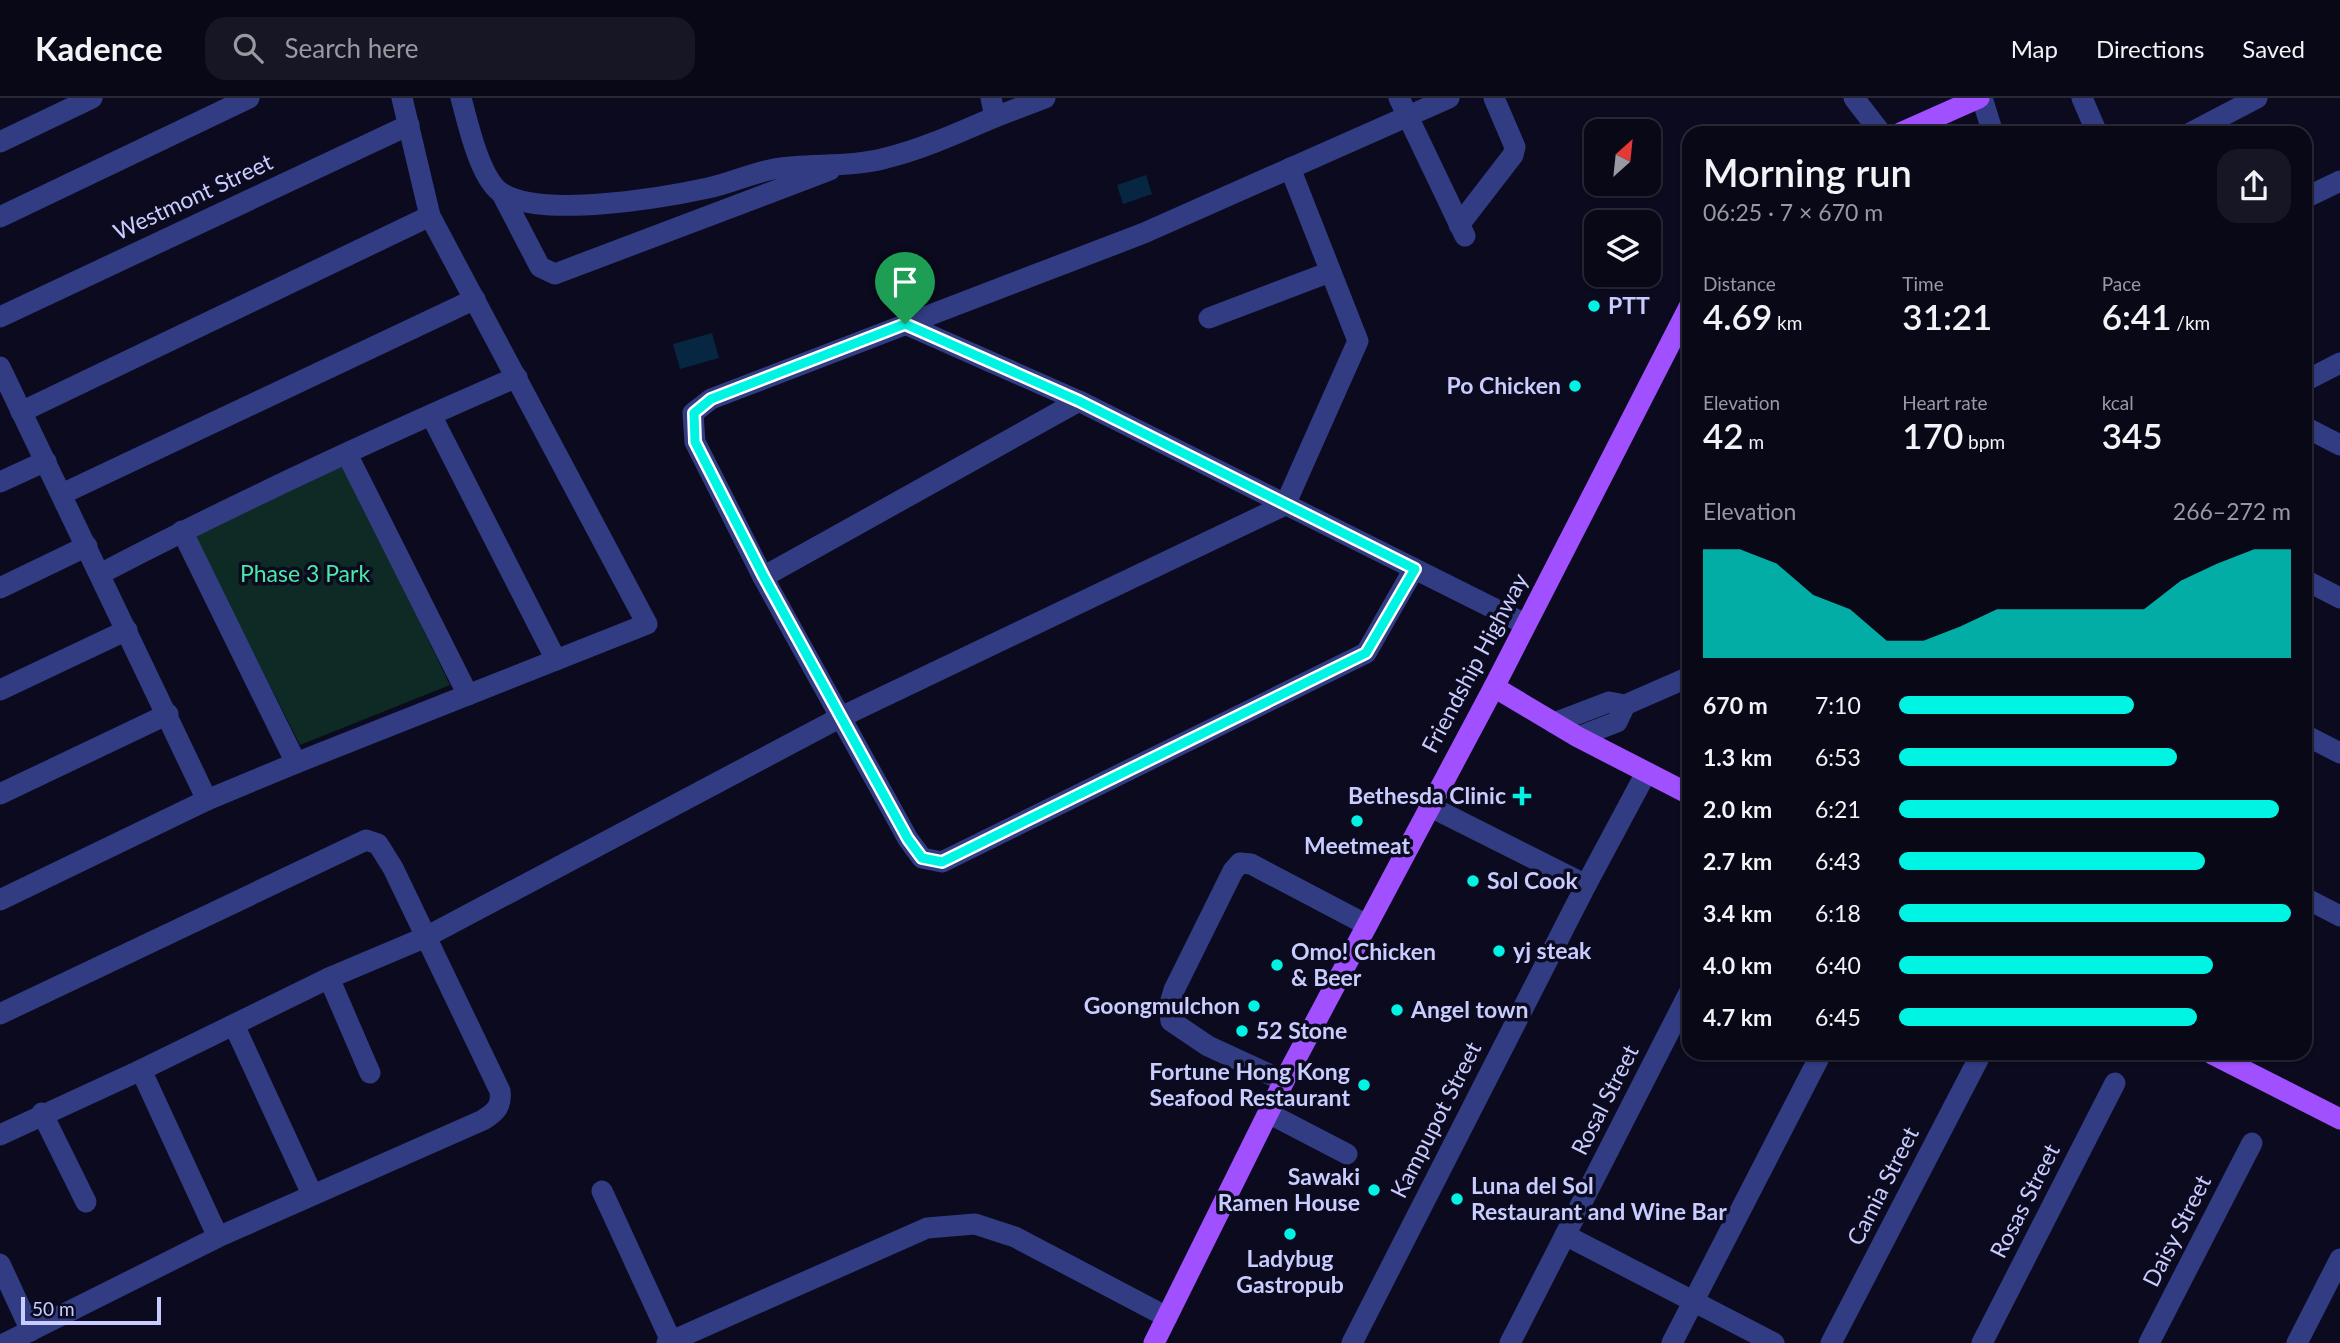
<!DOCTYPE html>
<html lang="en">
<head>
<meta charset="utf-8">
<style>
	:root { --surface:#080817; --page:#161624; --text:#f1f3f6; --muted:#989aa1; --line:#292936; --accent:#00f4e3 }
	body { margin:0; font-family:Lato,sans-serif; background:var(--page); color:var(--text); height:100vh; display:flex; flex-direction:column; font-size:26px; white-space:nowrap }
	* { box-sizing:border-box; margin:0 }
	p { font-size:23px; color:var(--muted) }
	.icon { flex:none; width:38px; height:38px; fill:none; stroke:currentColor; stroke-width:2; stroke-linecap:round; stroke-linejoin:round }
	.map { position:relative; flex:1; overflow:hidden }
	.panel { position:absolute; left:1682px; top:28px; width:630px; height:934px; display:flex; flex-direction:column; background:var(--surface); border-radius:21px; box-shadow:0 2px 5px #0004,0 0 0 2px var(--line) }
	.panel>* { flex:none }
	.needle { width:46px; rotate:27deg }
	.buttons { position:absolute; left:1584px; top:21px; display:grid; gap:14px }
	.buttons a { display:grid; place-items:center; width:77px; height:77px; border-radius:14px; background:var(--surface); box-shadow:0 2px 5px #0004,0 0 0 2px var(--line); font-size:35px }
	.scale { position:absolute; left:21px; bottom:18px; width:140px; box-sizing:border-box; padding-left:7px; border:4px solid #c9ccff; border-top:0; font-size:19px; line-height:24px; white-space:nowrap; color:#c9ccff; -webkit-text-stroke:5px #0b0a1f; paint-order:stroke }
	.pin { position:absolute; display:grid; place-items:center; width:60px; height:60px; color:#fff; margin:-72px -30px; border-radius:50% 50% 50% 0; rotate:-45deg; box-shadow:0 0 7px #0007 }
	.pin .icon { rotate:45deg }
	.round { display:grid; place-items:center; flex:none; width:74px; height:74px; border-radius:21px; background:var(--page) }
	.summary { display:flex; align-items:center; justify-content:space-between; height:119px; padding:0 21px }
	h1 { font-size:38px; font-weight:600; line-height:52px }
	.metrics { display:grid; grid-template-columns:repeat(3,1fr); gap:10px; height:119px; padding:7px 21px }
	.metrics div { display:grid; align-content:center }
	.metrics b { font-size:35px; font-weight:600 }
	.metrics small { font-size:19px; font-weight:400 }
	.metrics p { font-size:19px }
	.chart { height:196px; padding:14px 21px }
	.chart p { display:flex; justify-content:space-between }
	.chart svg { width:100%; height:126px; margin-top:7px; fill:var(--accent); opacity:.7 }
	ul { padding:0 21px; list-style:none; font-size:23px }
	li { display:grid; grid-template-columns:112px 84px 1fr; align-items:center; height:52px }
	li i { height:18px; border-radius:9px; background:var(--accent) }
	header { display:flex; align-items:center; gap:42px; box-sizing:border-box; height:98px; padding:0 35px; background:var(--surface); border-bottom:2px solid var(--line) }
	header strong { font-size:33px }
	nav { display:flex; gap:38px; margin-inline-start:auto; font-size:24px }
	.search { width:490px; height:63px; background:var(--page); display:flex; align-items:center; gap:18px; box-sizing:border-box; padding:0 24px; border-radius:21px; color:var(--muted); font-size:26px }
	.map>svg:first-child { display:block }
	.green { fill:#0d2a24 }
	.water { fill:#072642 }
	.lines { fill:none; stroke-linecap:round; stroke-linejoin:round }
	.minor { stroke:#313c82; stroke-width:21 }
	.major { stroke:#a050ff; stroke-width:21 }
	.route-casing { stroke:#fff; stroke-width:14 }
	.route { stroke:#00f4e3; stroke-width:9 }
	.poi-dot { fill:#00f4e3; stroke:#0b0a1f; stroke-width:2.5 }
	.labels { text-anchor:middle; stroke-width:7; stroke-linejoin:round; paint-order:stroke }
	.street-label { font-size:23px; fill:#c9ccff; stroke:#0b0a1f }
	.poi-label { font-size:23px; font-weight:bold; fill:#c9ccff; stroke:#0b0a1f; text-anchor:start }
	.park-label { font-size:23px; fill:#4ce8a6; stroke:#0b0a1f }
</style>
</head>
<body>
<header>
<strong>Kadence</strong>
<div class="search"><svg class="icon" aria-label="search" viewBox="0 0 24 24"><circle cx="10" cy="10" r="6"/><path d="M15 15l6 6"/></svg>Search here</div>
<nav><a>Map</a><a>Directions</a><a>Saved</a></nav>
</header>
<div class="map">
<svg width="2340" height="1245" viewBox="0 0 2340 1245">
	<rect width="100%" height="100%" fill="#0b0a1f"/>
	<polygon class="green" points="344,368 450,587 300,647 192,434"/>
	<g class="water">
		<polygon points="1146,77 1152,96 1123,106 1117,87"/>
		<polygon points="712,235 719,260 680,271 673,246"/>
	</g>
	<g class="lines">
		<g class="minor">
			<path d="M461 0C468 25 480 83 503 96 544 120 662 100 708 90 731 85 752 75 774 71 811 65 849 70 886 60 923 51 960 34 995 19"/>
			<polyline points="991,0 995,19 1045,0"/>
			<polyline points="1399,0 1465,138"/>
			<polyline points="1854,0 1881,35"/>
			<polyline points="1982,0 1993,35"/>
			<polyline points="2082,0 2097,35"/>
			<polyline points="2190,35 2257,0"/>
			<polyline points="0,44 92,0"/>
			<polyline points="502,96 540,169 555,176 830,72"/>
			<polyline points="2305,100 2340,83"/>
			<polyline points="0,119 249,0"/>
			<polyline points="1459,127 1513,57 1515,49 1494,0"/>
			<polyline points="0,219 409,27"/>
			<polyline points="1209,220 1330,174"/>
			<polyline points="905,226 1079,303 1525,526"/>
			<polyline points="0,269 207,702"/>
			<polyline points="2305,283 2340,265"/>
			<polyline points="21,314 430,118"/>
			<polyline points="431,317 556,562"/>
			<polyline points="2305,329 2340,347"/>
			<polyline points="347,356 468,597"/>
			<polyline points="0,384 46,363"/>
			<polyline points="62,396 475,201"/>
			<polyline points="182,433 296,665"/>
			<polyline points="1414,471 1366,555 942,764 922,760 908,741 763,479 695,344 693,315 711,301 1144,135 1449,0"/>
			<path d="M100 476C236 405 376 340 517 279"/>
			<polyline points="763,479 1079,303"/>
			<polyline points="2305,482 2340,500"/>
			<polyline points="0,490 87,448"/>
			<polyline points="0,592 127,532"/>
			<polyline points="1554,625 1609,604 1625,607 1689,579"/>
			<polyline points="2305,637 2340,655"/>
			<polyline points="1578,639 1617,624 1625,607"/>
			<polyline points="0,696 168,616"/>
			<polyline points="1429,708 1586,787"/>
			<polyline points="2305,800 2340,818"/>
			<polyline points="0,802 207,702 296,665 647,526 430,118 402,0"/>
			<polyline points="329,880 370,975"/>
			<path d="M0 916 366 742 378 746 393 770 500 993C502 1008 496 1014 483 1022L218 1139 6 1245"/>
			<polyline points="234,927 312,1096"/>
			<polyline points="141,972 218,1139"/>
			<polyline points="1284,983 1208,948 1171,923 1169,909 1174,892 1233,773 1240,765 1251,766 1367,827"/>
			<polyline points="42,1015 86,1104"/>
			<polyline points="1268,1015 1347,1056"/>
			<polyline points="0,1037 141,972 329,880 426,839 841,619 1285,407 1358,243 1290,70"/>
			<polyline points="602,1093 672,1245"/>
			<polyline points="1565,1137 1774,1245"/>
			<polyline points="0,1166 31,1233"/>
			<polyline points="667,1245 927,1130 975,1126 1015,1139 1167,1219"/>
			<polyline points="1352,1245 1586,787 1646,675"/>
			<polyline points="1510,1245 1689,895"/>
			<polyline points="1672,1245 1821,956"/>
			<polyline points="1831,1245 1981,956"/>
			<polyline points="1982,1245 2115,985"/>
			<polyline points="2149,1245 2252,1045"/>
			<polyline points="2297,1245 2340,1161"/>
		</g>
		<g class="major">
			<polyline points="1900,35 1979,0"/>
			<polyline points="1494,589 1578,639 1689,696"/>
			<polyline points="2212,956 2340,1021"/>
			<polyline points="1154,1245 1284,983 1494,589 1689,209"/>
		</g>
	</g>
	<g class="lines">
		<defs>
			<polygon id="route" points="905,226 1079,303 1415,471 1366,555 942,764 922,760 908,741 764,479 695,344 694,315 711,301"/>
		</defs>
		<use href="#route" class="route-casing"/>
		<use href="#route" class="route"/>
	</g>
	<g class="poi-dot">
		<circle cx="1594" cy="208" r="7"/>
		<circle cx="1575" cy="288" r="7"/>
		<path d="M1518.5 687.5h7v7h7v7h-7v7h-7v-7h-7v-7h7z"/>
		<circle cx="1357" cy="723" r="7"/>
		<circle cx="1473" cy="783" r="7"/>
		<circle cx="1499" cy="853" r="7"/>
		<circle cx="1277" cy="867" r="7"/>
		<circle cx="1254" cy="908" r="7"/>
		<circle cx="1397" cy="912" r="7"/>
		<circle cx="1242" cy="933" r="7"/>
		<circle cx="1364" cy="987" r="7"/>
		<circle cx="1374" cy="1092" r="7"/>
		<circle cx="1457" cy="1101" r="7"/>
		<circle cx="1290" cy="1136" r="7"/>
	</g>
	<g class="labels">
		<g class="street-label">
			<text transform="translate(193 99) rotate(-25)" y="8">Westmont Street</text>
			<text transform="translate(1475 565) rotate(-62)" y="8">Friendship Highway</text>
			<text transform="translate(1605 1002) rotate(-63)" y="8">Rosal Street</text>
			<text transform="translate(1436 1022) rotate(-63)" y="8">Kampupot Street</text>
			<text transform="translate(1883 1088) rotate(-63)" y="8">Camia Street</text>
			<text transform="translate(2025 1103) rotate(-63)" y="8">Rosas Street</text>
			<text transform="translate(2177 1133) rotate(-63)" y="8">Daisy Street</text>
		</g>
		<g class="poi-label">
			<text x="1608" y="216">PTT</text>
			<text x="1561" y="296" text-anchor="end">Po Chicken</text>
			<text x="1506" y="706" text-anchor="end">Bethesda Clinic</text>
			<text x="1357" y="756" text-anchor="middle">Meetmeat</text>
			<text x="1487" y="791">Sol Cook</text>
			<text x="1513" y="861">yj steak</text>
			<text x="1291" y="862">Omo! Chicken<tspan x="1291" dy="26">&amp; Beer</tspan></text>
			<text x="1240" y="916" text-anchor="end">Goongmulchon</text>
			<text x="1411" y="920">Angel town</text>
			<text x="1256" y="941">52 Stone</text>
			<text x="1350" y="982" text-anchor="end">Fortune Hong Kong<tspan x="1350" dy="26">Seafood Restaurant</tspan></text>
			<text x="1360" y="1087" text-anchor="end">Sawaki<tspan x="1360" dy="26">Ramen House</tspan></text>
			<text x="1471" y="1096">Luna del Sol<tspan x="1471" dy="26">Restaurant and Wine Bar</tspan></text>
			<text x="1290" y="1169" text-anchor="middle">Ladybug<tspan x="1290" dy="26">Gastropub</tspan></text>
		</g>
		<g class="park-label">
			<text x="305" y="484">Phase 3 Park</text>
		</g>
	</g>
</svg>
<div class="buttons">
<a><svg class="needle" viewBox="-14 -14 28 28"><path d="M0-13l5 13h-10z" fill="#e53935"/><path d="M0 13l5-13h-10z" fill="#989aa1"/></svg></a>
<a><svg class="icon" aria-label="layers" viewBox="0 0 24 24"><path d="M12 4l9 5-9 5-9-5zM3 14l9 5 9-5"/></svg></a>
</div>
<div class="scale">50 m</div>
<div class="pin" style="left:905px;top:226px;background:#1e9e55"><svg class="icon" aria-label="arrive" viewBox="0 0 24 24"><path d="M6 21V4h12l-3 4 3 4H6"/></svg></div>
<section class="panel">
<div class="summary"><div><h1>Morning run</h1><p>06:25 · 7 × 670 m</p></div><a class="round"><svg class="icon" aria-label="share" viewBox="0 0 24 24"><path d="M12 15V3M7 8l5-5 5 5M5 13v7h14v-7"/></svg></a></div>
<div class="metrics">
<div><p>Distance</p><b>4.69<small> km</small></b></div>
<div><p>Time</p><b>31:21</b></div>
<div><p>Pace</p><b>6:41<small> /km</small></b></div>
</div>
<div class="metrics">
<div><p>Elevation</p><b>42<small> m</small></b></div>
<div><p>Heart rate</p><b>170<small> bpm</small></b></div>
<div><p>kcal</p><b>345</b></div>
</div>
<div class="chart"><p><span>Elevation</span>266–272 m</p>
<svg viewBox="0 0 160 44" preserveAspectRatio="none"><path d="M0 44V6L10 6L20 11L30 22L40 27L50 38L60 38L70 33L80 27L90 27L100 27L110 27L120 27L130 17L140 11L150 6L160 6V44z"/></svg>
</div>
<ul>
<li><b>670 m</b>7:10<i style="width:60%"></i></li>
<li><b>1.3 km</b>6:53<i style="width:71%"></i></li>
<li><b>2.0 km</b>6:21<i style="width:97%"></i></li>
<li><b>2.7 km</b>6:43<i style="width:78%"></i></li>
<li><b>3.4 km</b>6:18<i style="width:100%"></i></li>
<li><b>4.0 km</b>6:40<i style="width:80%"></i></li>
<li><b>4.7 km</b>6:45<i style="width:76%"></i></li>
</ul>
</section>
</div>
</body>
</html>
